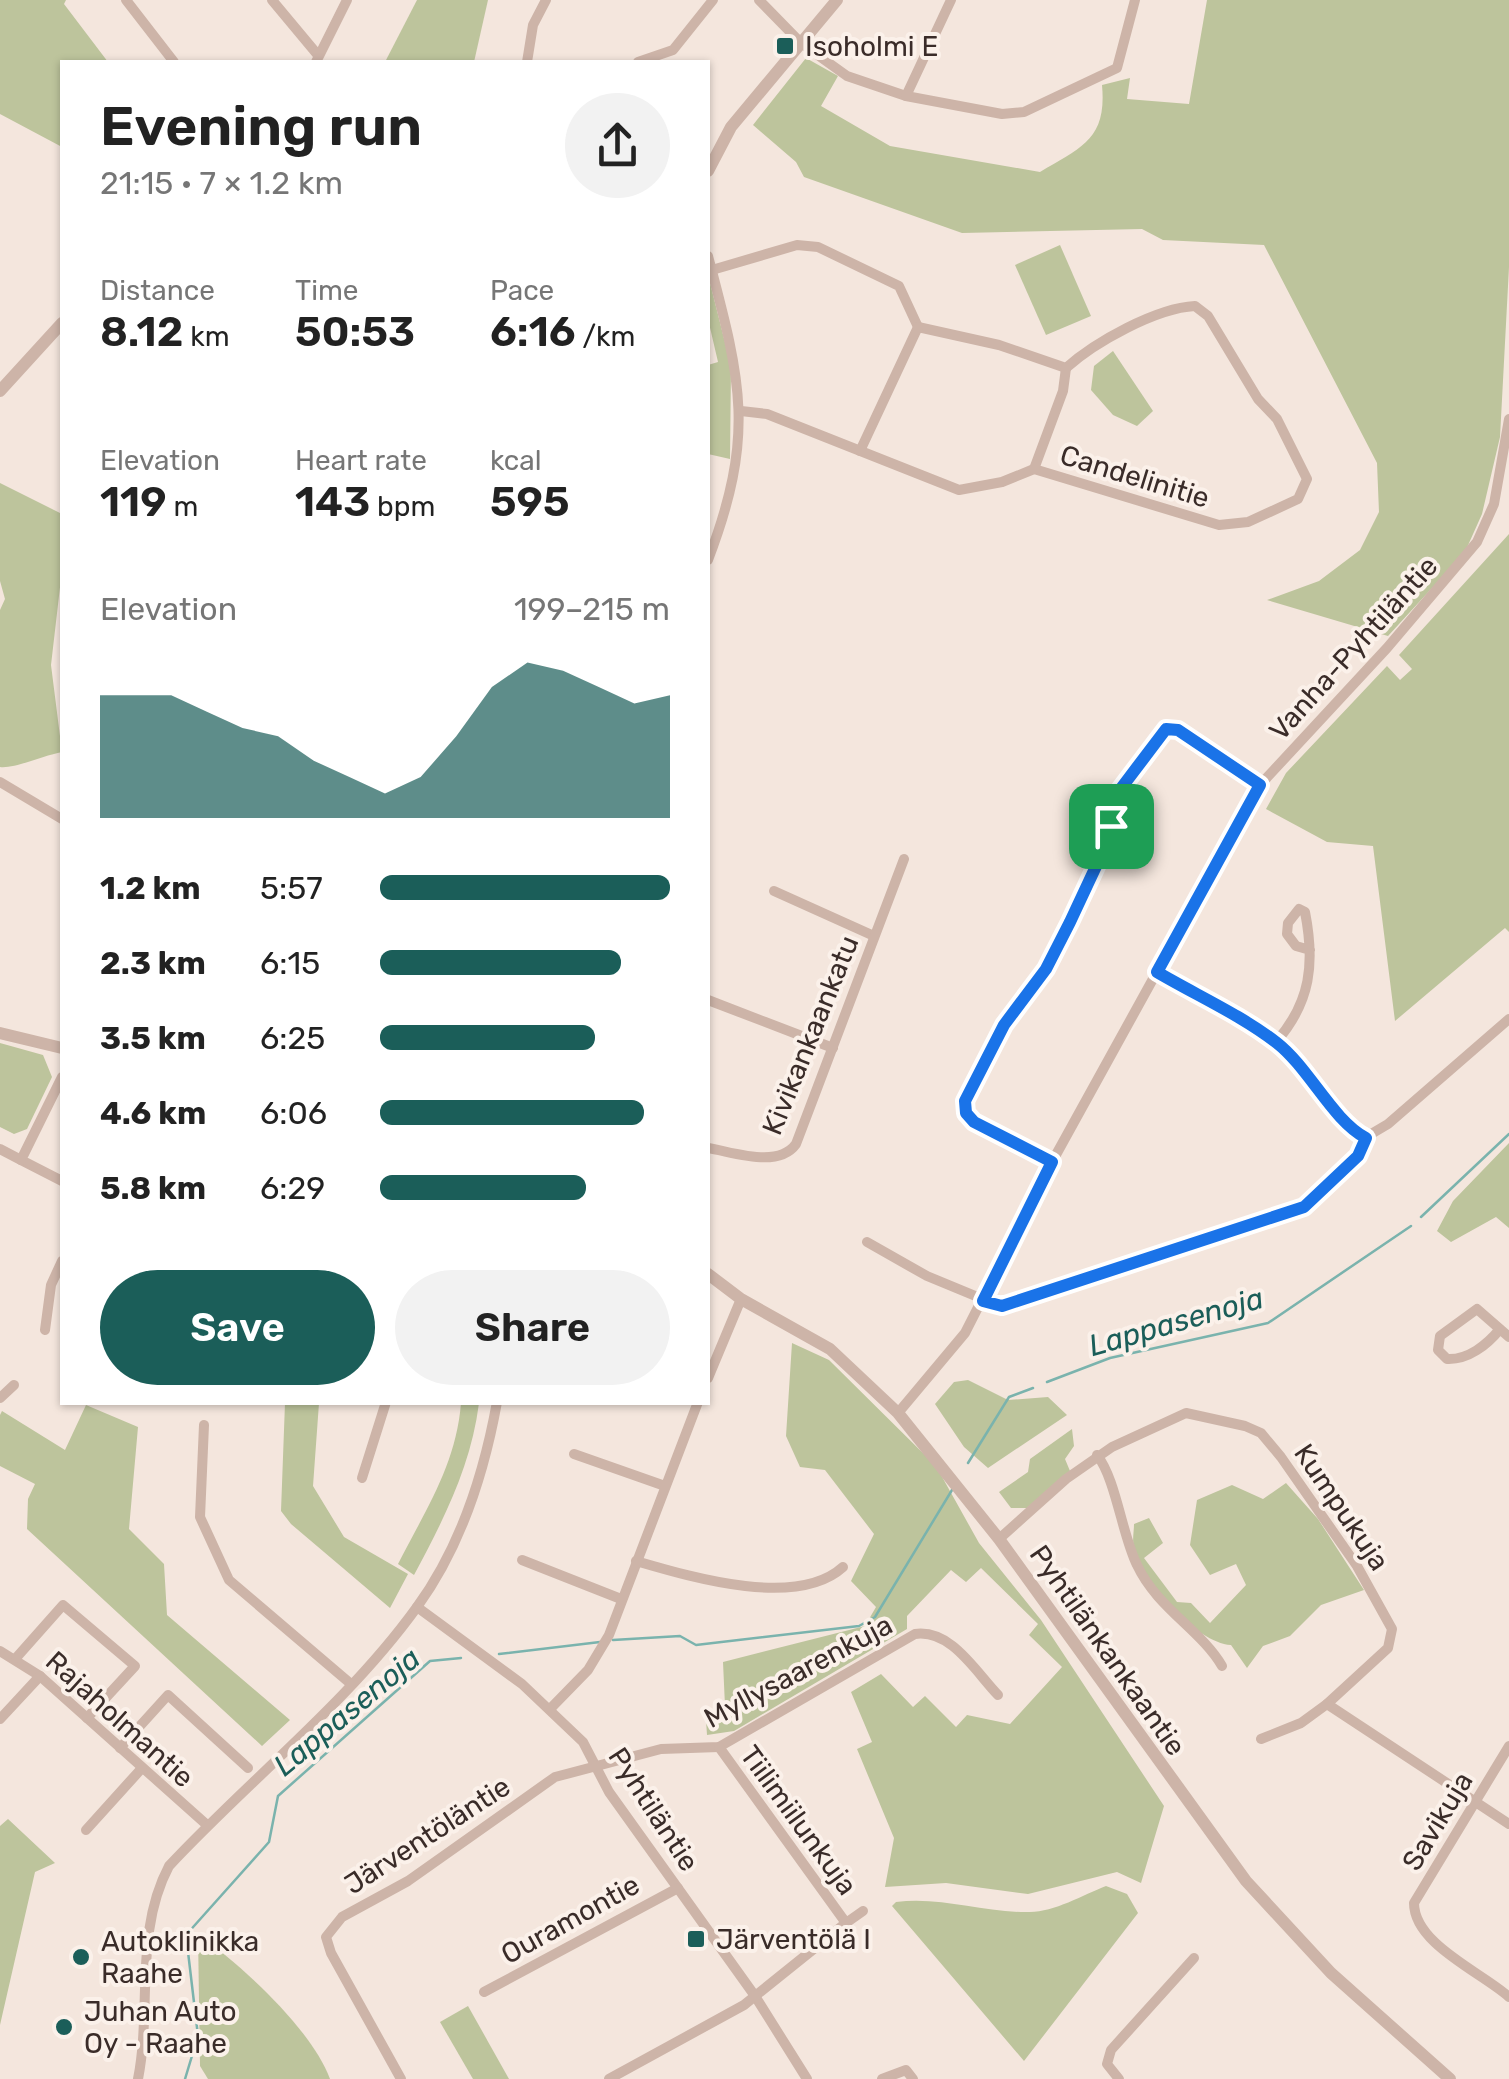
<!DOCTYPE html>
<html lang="en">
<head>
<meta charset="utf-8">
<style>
	:root { --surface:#fff; --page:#f2f2f2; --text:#222; --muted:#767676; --accent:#1b5e59 }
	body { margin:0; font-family:Rubik,sans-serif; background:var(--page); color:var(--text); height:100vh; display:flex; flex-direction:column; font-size:38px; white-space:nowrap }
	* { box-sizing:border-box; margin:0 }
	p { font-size:32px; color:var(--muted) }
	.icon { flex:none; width:55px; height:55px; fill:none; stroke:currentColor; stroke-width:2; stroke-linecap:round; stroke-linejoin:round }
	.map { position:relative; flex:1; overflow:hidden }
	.panel { position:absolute; left:60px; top:60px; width:650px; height:1345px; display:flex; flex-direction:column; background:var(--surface); border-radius:0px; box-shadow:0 2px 8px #0004 }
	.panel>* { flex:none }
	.pin { position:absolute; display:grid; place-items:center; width:85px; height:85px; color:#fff; margin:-42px; border-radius:20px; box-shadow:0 5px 15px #0006 }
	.round { display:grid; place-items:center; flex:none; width:105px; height:105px; border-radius:52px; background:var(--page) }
	.headline { display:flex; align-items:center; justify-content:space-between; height:170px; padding:0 40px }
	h1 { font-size:55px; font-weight:600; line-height:75px }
	.metrics { display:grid; grid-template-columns:repeat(3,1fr); gap:15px; height:170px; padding:10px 40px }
	.metrics div { display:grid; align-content:center }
	.metrics b { font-size:42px; font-weight:600 }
	.metrics small { font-size:28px; font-weight:400 }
	.metrics p { font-size:28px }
	.chart { height:280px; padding:20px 40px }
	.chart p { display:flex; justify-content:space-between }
	.chart svg { width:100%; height:180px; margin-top:10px; fill:var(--accent); opacity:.7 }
	.button { display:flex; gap:20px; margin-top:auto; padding:20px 40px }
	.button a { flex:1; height:115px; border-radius:60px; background:var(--accent); color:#fff; font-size:40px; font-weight:600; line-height:115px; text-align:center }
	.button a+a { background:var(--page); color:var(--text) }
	ul { padding:0 40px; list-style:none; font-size:32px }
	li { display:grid; grid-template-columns:160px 120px 1fr; align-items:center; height:75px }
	li i { height:25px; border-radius:12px; background:var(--accent) }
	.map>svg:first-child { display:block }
	.green { fill:#bdc49c }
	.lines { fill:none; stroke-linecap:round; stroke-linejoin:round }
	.stream { stroke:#7ab3ad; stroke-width:2.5 }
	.minor { stroke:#cdb4a8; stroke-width:10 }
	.tertiary { stroke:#cdb4a8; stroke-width:12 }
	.route-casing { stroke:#fff; stroke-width:20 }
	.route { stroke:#1a73e8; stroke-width:12 }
	.poi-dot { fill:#1b5e59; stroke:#fbf1ea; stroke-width:4 }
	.labels { text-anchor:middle; stroke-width:8; stroke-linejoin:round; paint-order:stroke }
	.poi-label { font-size:28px; fill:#3a2c29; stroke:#fbf1ea; text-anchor:start }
	.street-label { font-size:28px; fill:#3a2c29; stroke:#fbf1ea }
	.water-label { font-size:30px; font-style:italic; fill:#1b5e59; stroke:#fbf1ea }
</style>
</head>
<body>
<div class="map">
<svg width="1509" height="2079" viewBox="0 0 1509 2079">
	<rect width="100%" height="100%" fill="#f4e6dd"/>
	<g class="green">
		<polygon points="0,0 66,0 64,4 108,62 62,62 62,147 0,114"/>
		<polygon points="417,0 488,0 474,62 385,62"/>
		<path d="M1207 0H1509V267L1500 437 1482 514 1465 552 1388 636 1267 600 1319 581 1360 550 1379 512 1377 463 1264 245 1163 240 1142 229 962 233 804 177 796 162 753 125 806 58 838 76 821 106 890 146 1040 172C1082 147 1107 139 1102 85L1130 78 1127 99 1189 104Z"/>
		<polygon points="1060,245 1091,316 1046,335 1015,265"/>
		<polygon points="708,275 731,366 730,459 708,454 708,365 718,362 708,319"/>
		<polygon points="1113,351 1153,411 1137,426 1113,415 1091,390 1094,366"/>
		<path d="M0 483 62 514V570L51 665 62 752C45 755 14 769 0 767V610L5 599 0 581Z"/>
		<polygon points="1509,534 1509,932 1505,928 1395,1021 1373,846 1327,842 1266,809 1286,773 1387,666 1400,680 1412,669 1399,655"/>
		<polygon points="0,1043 43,1055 52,1077 27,1129 14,1134 0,1127"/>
		<polygon points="1509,1143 1509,1228 1496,1217 1451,1242 1437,1231 1453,1201"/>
		<polygon points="792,1343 829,1360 936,1466 979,1543 1041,1620 1164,1806 1141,1883 1117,1872 1028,1894 946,1883 885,1887 894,1838 857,1749 872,1742 851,1692 881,1674 913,1707 925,1696 956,1727 967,1715 1010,1724 1062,1667 1029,1635 1038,1624 981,1568 966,1582 951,1570 907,1616 907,1629 734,1731 707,1735 706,1720 725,1706 723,1662 865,1626 876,1607 851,1581 874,1534 825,1470 800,1467 786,1436"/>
		<polygon points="968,1380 1008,1400 1048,1397 1067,1415 988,1468 964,1447 935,1404 954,1382"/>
		<polygon points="285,1403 319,1403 313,1486 344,1537 408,1574 390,1608 291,1524 281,1511"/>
		<path d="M461 1403H479C471 1466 444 1519 414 1575L398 1564C426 1509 456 1465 461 1403Z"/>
		<polygon points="86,1405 138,1427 129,1529 164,1564 167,1615 290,1720 262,1746 27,1529 28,1499 35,1484 0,1466 0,1415 2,1411 65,1450"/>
		<polygon points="1072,1429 1074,1446 1065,1459 1070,1471 1027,1508 1011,1508 999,1492 1028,1472 1030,1459"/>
		<path d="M1286 1483 1318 1519 1364 1590 1321 1605 1290 1636 1263 1646 1247 1668 1231 1645C1196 1643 1143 1581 1134 1548 1132 1541 1134 1531 1134 1524L1149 1518 1163 1543 1144 1558 1177 1602 1191 1603 1210 1623 1246 1585 1236 1564 1210 1575 1190 1545 1197 1500 1232 1485 1263 1499Z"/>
		<polygon points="8,1819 55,1863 35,1872 0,2025 0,1826"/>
		<path d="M1106 1886 1127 1894 1138 1913 1024 2061 892 1906 896 1902C941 1896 984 1913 1030 1912 1054 1912 1083 1895 1106 1886Z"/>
		<path d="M198 1934C241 1965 311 2028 330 2079H208L200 2066Z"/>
		<polygon points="468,2006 509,2079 473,2079 440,2022"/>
	</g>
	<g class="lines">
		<g class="stream">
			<polyline points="1421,1217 1509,1134"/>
			<polyline points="1047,1382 1110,1358 1268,1323 1411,1226"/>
			<polyline points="968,1463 1009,1397 1033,1388"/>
			<polyline points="613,1640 680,1636 696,1645 859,1626 875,1617 952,1490"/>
			<polyline points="499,1654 600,1642"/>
			<polyline points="185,2079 198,2036 186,1935 269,1842 278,1796 430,1661 461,1658"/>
		</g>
		<g class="minor">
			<polyline points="126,0 174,62"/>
			<polyline points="272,0 317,54"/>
			<polyline points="759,0 801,43 847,76 906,96 1002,114 1024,112 1117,68 1135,0"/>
			<polyline points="316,62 347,0"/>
			<polyline points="527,62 533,25 546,0"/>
			<polyline points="638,62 673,50 713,0"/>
			<polyline points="906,96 951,0"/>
			<path d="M708 256C741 381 756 434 708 560"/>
			<polyline points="712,270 797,245 818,247 899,286 918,327"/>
			<path d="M741 411 767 414 959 490 1002 482 1034 469 1219 525 1248 522 1298 499 1307 479 1277 419 1258 399 1208 316 1195 306C1156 308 1095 342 1066 368L999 345 918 327"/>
			<polyline points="860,451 918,327"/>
			<polyline points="1034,469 1063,391 1066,368"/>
			<polyline points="0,782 62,819"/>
			<polyline points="774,891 874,936"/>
			<path d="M1157 973C1196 995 1241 1015 1277 1043 1309 1067 1333 1121 1366 1137L1388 1124 1509 1019"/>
			<polyline points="708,1000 833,1048"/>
			<path d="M1276 1042C1311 1002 1315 963 1305 912L1299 909 1288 923 1287 934 1296 946 1310 950"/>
			<polyline points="62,1077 21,1160 62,1181"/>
			<path d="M708 1148C733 1152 778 1169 796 1144L904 859"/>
			<polyline points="0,1149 21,1160"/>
			<path d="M1052 1162 974 1123 966 1113 965 1101C1009 1013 1071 937 1107 844 1112 831 1110 819 1112 806 1116 787 1155 732 1172 728L1260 785"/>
			<polyline points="867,1242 927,1276 1002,1307 1304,1207 1358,1156 1366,1137"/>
			<path d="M1500 1329C1487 1345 1468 1360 1447 1359L1438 1350 1440 1336 1477 1309 1509 1337"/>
			<polyline points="45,1330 51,1285 62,1261"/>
			<polyline points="708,1378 741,1299"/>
			<polyline points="0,1398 14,1385"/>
			<polyline points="898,1413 965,1333 1052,1162 1260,785 1387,648 1477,542 1494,504 1509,419"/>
			<polyline points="204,1425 200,1517 229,1580 351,1684"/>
			<polyline points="574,1454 665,1486"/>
			<path d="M1097 1455C1116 1479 1122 1535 1137 1565 1157 1608 1201 1630 1222 1666"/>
			<polyline points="362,1478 386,1402"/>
			<polyline points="999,1539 1066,1479 1112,1447 1186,1413 1245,1426 1261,1433 1281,1457 1357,1566 1392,1629 1388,1648 1327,1704"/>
			<polyline points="522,1560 621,1599"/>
			<path d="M636 1561C691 1577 797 1609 843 1567"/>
			<polyline points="417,1607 522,1684 583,1742 609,1792 755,1996 807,2079"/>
			<polyline points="0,1651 40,1676 207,1825"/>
			<polyline points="16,1658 63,1605 135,1666 87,1718"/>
			<polyline points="551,1708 588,1670 609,1635 698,1402"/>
			<polyline points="0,1719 40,1676"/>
			<polyline points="1261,1739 1301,1723 1327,1704 1509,1824"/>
			<path d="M1509 1746 1414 1903C1414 1944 1481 1972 1509 1997"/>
			<polyline points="120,1748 168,1695 248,1768"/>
			<polyline points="86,1830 142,1768"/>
			<polyline points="846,1923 863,1911"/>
			<polyline points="484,1992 678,1888"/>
			<path d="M138 2079C152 2008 134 1932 169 1866 249 1780 347 1704 417 1607 460 1548 484 1474 497 1402"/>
			<path d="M401 2079 331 1953 326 1937 342 1917 408 1881 555 1777 661 1749 719 1747 915 1634C951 1629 975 1671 998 1695"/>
			<polyline points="609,2079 744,2005 846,1923 719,1747"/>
			<polyline points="882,2079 906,2070 913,2079"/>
			<polyline points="1119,2079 1107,2064 1111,2050 1194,1958"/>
		</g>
		<g class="tertiary">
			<polyline points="708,171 731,127 837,0"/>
			<polyline points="0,391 62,323"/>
			<polyline points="0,1033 62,1048"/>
			<polyline points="708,1274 741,1299 830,1349 898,1413 999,1539 1246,1881 1331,1973 1450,2079"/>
		</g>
	</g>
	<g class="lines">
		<defs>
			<path id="route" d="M1166 729 1178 730 1260 785 1157 972C1196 995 1241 1015 1277 1043 1309 1068 1333 1121 1366 1138L1358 1156 1304 1207 1002 1306 983 1301 1052 1162 974 1122 966 1113 965 1101 1004 1025 1046 969 1070 922 1106 845 1116 795Z"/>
		</defs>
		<use href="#route" class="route-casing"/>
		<use href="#route" class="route"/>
	</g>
	<g class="poi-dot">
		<rect x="775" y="36" width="20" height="20" rx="5"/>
		<rect x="686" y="1929" width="20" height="20" rx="5"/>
		<circle cx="81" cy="1957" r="10"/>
		<circle cx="64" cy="2027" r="10"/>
	</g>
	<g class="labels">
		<g class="poi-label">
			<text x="805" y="56">Isoholmi E</text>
			<text x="716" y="1949">Järventölä I</text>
			<text x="101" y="1951">Autoklinikka<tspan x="101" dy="32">Raahe</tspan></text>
			<text x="84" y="2021">Juhan Auto<tspan x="84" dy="32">Oy - Raahe</tspan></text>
		</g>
		<g class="street-label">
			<text transform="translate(1135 476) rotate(17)" y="10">Candelinitie</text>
			<text transform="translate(1353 648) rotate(-48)" y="10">Vanha-Pyhtiläntie</text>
			<text transform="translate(810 1035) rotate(-68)" y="10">Kivikankaankatu</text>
			<text transform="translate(1342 1507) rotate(56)" y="10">Kumpukuja</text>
			<text transform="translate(1108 1650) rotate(55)" y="10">Pyhtilänkankaantie</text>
			<text transform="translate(798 1671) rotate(-28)" y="10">Myllysaarenkuja</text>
			<text transform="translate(120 1719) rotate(42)" y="10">Rajaholmantie</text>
			<text transform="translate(654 1809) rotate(57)" y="10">Pyhtiläntie</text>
			<text transform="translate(799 1820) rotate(54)" y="10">Tiilimiilunkuja</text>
			<text transform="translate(1437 1821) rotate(-59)" y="10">Savikuja</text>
			<text transform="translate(427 1835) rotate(-33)" y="10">Järventöläntie</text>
			<text transform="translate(570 1919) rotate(-29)" y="10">Ouramontie</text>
		</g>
		<g class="water-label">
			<text transform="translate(1176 1322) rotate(-16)" y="10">Lappasenoja</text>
			<text transform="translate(347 1712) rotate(-40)" y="10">Lappasenoja</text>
		</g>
	</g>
</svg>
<div class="pin" style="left:1111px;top:826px;background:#1e9e55"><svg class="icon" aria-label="arrive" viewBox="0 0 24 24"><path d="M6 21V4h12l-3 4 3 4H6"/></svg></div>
<section class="panel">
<div class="headline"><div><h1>Evening run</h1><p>21:15 · 7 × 1.2 km</p></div><a class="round"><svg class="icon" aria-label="share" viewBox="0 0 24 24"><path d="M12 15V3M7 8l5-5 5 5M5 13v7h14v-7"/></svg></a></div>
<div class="metrics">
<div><p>Distance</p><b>8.12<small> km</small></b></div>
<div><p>Time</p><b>50:53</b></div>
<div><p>Pace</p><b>6:16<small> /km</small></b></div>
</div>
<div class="metrics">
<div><p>Elevation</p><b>119<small> m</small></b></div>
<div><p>Heart rate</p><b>143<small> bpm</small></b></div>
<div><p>kcal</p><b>595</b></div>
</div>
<div class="chart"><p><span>Elevation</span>199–215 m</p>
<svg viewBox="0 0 160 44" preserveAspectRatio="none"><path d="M0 44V14L10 14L20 14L30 18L40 22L50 24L60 30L70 34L80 38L90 34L100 24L110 12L120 6L130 8L140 12L150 16L160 14V44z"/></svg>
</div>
<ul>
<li><b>1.2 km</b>5:57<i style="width:100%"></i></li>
<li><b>2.3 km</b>6:15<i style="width:83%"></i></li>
<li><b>3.5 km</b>6:25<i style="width:74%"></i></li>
<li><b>4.6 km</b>6:06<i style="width:91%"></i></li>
<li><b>5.8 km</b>6:29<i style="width:71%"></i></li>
</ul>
<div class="button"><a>Save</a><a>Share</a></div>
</section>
</div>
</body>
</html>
